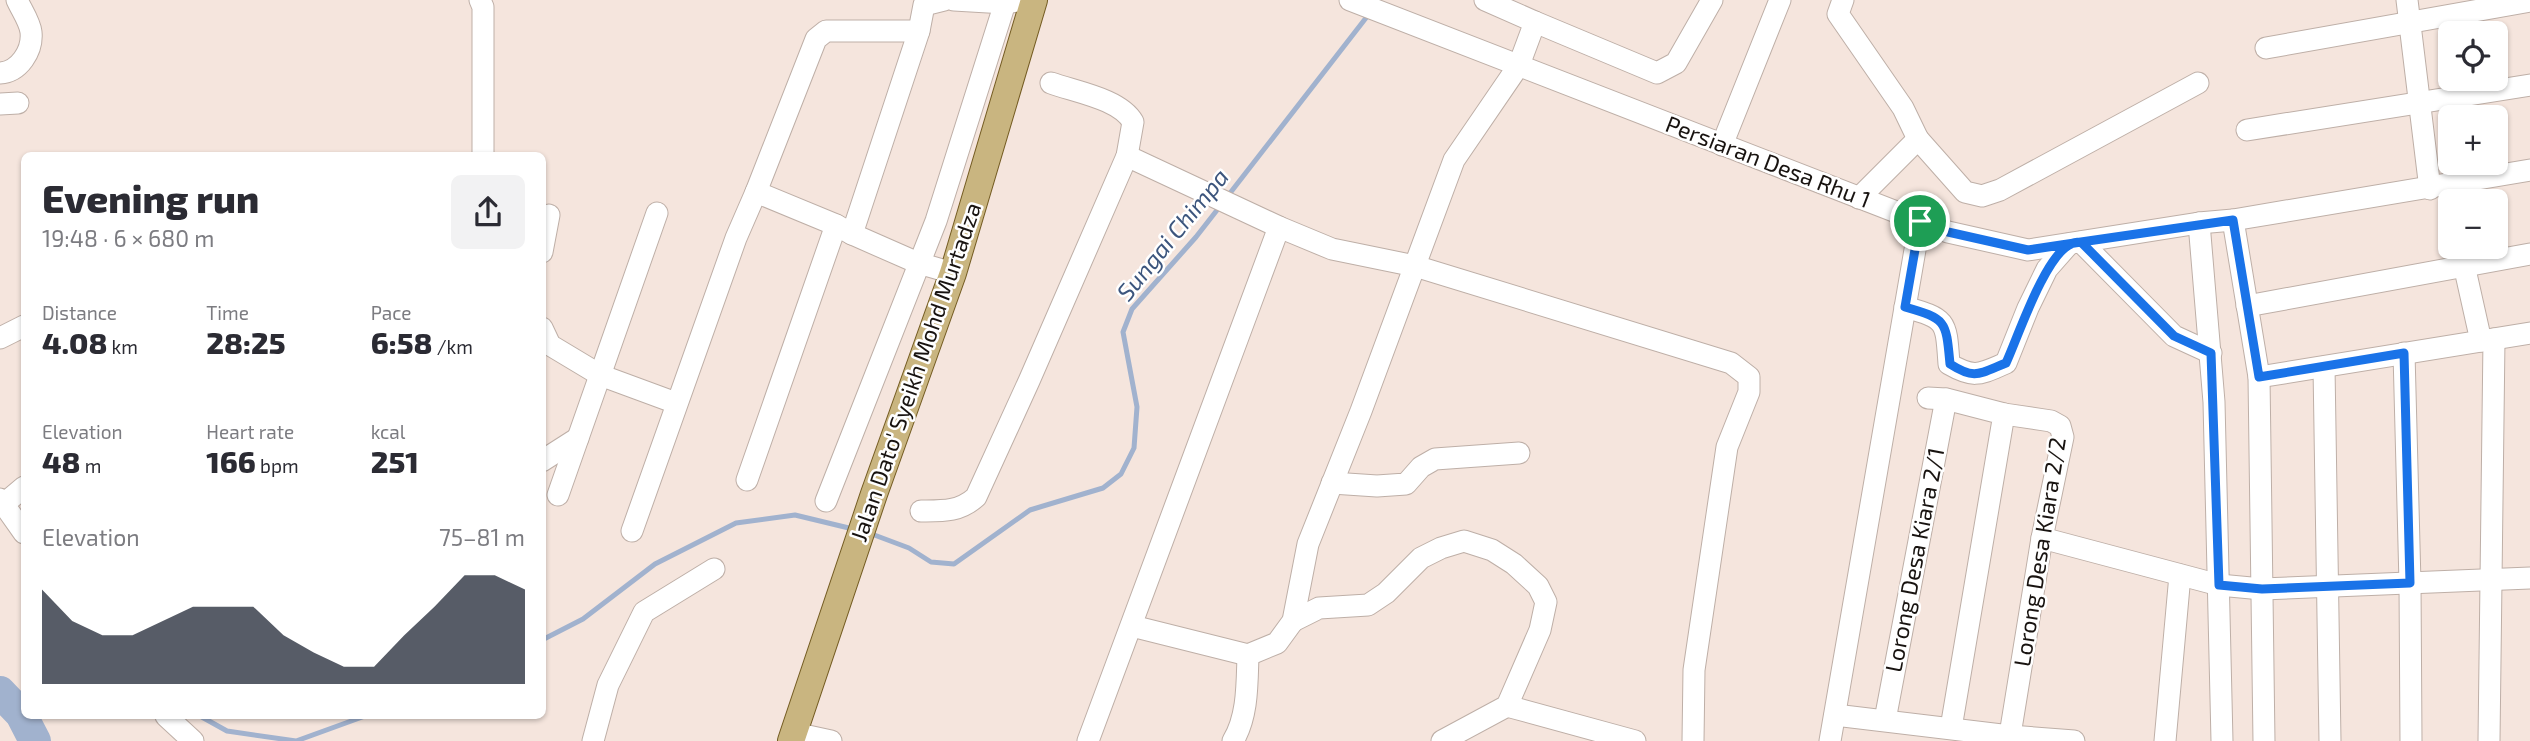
<!DOCTYPE html>
<html lang="en">
<head>
<meta charset="utf-8">
<style>
	:root { --surface:#fff; --page:#f2f2f3; --text:#2b2b33; --muted:#7c7c81; --accent:#111827 }
	body { margin:0; font-family:"Exo 2",sans-serif; background:var(--page); color:var(--text); height:100vh; display:flex; flex-direction:column; font-size:26px; white-space:nowrap }
	* { box-sizing:border-box; margin:0 }
	p { font-size:23px; color:var(--muted) }
	.icon { flex:none; width:38px; height:38px; fill:none; stroke:currentColor; stroke-width:2; stroke-linecap:round; stroke-linejoin:round }
	.map { position:relative; flex:1; overflow:hidden }
	.sheet { position:absolute; left:21px; top:152px; width:525px; height:567px; display:flex; flex-direction:column; background:var(--surface); border-radius:10px; box-shadow:0 2px 5px #0004 }
	.sheet>* { flex:none }
	.fabs { position:absolute; left:2438px; top:21px; display:grid; gap:14px }
	.fabs a { display:grid; place-items:center; width:70px; height:70px; border-radius:10px; background:var(--surface); box-shadow:0 2px 5px #0004; font-size:35px }
	.pin { position:absolute; display:grid; place-items:center; width:60px; height:60px; color:#fff; margin:-30px; border:4px solid #fff; border-radius:50%; box-shadow:0 2px 7px #0007 }
	.round { display:grid; place-items:center; flex:none; width:74px; height:74px; border-radius:10px; background:var(--page) }
	.summary { display:flex; align-items:center; justify-content:space-between; height:119px; padding:0 21px }
	h1 { font-size:38px; font-weight:800; line-height:52px }
	.figures { display:grid; grid-template-columns:repeat(3,1fr); gap:10px; height:119px; padding:7px 21px }
	.figures div { display:grid; align-content:center }
	.figures b { font-size:30px; font-weight:800 }
	.figures small { font-size:19px; font-weight:400 }
	.figures p { font-size:19px }
	.chart { height:196px; padding:14px 21px }
	.chart p { display:flex; justify-content:space-between }
	.chart svg { width:100%; height:126px; margin-top:7px; fill:var(--accent); opacity:.7 }
	.map>svg:first-child { display:block }
	.lines { fill:none; stroke-linecap:round; stroke-linejoin:round }
	.stream { stroke:#a1b2ce; stroke-width:5 }
	.river { stroke:#a1b2ce; stroke-width:32 }
	.minor-casing { stroke:#beafa7; stroke-width:23 }
	.major-casing { stroke:#745c22; stroke-width:28 }
	.minor { stroke:#fff; stroke-width:21 }
	.major { stroke:#c9b580; stroke-width:26 }
	.route-casing { stroke:#fff; stroke-width:14 }
	.route { stroke:#1a73e8; stroke-width:9 }
	.labels { text-anchor:middle; stroke-width:5; stroke-linejoin:round; paint-order:stroke }
	.street-label { font-size:23px; fill:#181310; stroke:#fff }
	.water-label { font-size:24px; font-style:italic; fill:#3c557d; stroke:#fff }
</style>
</head>
<body>
<div class="map">
<svg width="2530" height="741" viewBox="0 0 2530 741">
	<rect width="100%" height="100%" fill="#f5e5dd"/>
	<g class="lines">
		<g class="stream">
			<polyline points="1227,197 1369,14"/>
			<polyline points="869,533 909,548 931,562 954,564 1030,510 1103,488 1121,474 1134,448 1137,407 1123,332 1132,309 1196,237 1221,205"/>
			<polyline points="542,640 583,619 655,564 736,523 795,515 853,529"/>
			<polyline points="14,706 24,708"/>
			<polyline points="200,716 227,731 296,741 365,716"/>
		</g>
		<polyline class="river" points="0,692 21,714 35,741"/>
		<defs>
			<g id="minor">
				<polyline points="480,0 483,7 483,154"/>
				<polyline points="954,0 1005,3 1018,1"/>
				<polyline points="1350,0 1948,232 2028,250 2199,223 2233,220 2530,170"/>
				<polyline points="1843,0 1838,14 1903,108 1918,139"/>
				<polyline points="2407,0 2430,189"/>
				<polyline points="1535,22 1657,73 1676,63 1712,0"/>
				<polyline points="2266,48 2530,1"/>
				<path d="M0 73C19 72 33 51 31 32 30 22 21 9 17 0"/>
				<polyline points="0,104 18,103"/>
				<polyline points="2247,130 2530,85"/>
				<polyline points="1722,145 1780,0"/>
				<polyline points="1127,156 1279,227 1332,249 1415,266 1731,363 1749,377 1749,392 1727,447 1694,670 1693,741"/>
				<polyline points="756,192 836,225 852,234 918,263 953,273"/>
				<polyline points="1859,198 1918,139 1965,192 1982,196 2000,190 2198,83"/>
				<polyline points="2233,220 2259,377 2264,741"/>
				<polyline points="2199,223 2214,402 2222,741"/>
				<polyline points="852,234 919,31"/>
				<polyline points="2081,242 2174,336 2211,353"/>
				<polyline points="2460,247 2481,341"/>
				<polyline points="542,252 549,215"/>
				<polyline points="2247,306 2530,254"/>
				<path d="M1905 307C1947 319 1946 320 1949 364 1975 379 1980 374 2006 363L2028 308 2047 269 2069 244"/>
				<polyline points="542,328 550,345 600,375 676,403"/>
				<polyline points="0,338 24,326"/>
				<polyline points="2404,353 2410,583 2411,741"/>
				<polyline points="2324,367 2330,741"/>
				<polyline points="2259,377 2530,333"/>
				<polyline points="1928,398 1946,399 2004,414 1951,728"/>
				<polyline points="2004,414 2051,421 2060,426 2063,437 2042,538 2009,741"/>
				<polyline points="542,461 578,438"/>
				<polyline points="747,480 836,225"/>
				<polyline points="1332,483 1377,486 1406,484 1421,467 1435,459 1519,453"/>
				<polyline points="558,495 657,213"/>
				<polyline points="0,499 24,533"/>
				<polyline points="826,501 936,221 1005,3"/>
				<polyline points="4,504 24,487"/>
				<path d="M921 511C943 511 959 512 976 497L1029 381 1127 156 1133 122C1120 99 1076 92 1051 83"/>
				<polyline points="632,531 736,238 756,192 816,39 826,31 919,31 924,5 944,0"/>
				<polyline points="2042,538 2219,585 2262,589 2530,578"/>
				<polyline points="1293,621 1319,608 1368,605 1386,593 1421,558 1441,548 1464,541 1492,550 1514,564 1538,586 1546,602 1540,630 1507,706 1442,741"/>
				<polyline points="1132,626 1248,655 1277,643 1293,621 1308,544 1361,411 1454,160 1519,65 1535,22 1485,0"/>
				<polyline points="1507,706 1635,741"/>
				<polyline points="1835,715 2010,736 2074,741"/>
				<polyline points="166,716 193,741"/>
				<polyline points="1885,720 1946,399"/>
				<polyline points="794,733 831,741"/>
				<polyline points="593,741 608,685 644,612 714,569"/>
				<polyline points="1088,741 1279,227"/>
				<path d="M1233 741C1248 716 1247 684 1248 655"/>
				<polyline points="1830,741 1920,221"/>
				<polyline points="2165,741 2180,575"/>
				<polyline points="2489,741 2494,339"/>
			</g>
			<polyline id="major" points="791,741 874,494 953,273 1034,0"/>
		</defs>
		<use href="#minor" class="minor-casing"/>
		<use href="#major" class="major-casing"/>
		<use href="#minor" class="minor"/>
		<use href="#major" class="major"/>
	</g>
	<g class="lines">
		<defs>
			<path id="route" d="M1920 221 1948 232 2028 250 2081 242 2174 336 2211 353 2219 585 2262 589 2410 583 2404 353 2259 377 2233 220 2081 242C2078 242 2074 242 2071 244 2045 255 2018 337 2006 363 1979 374 1975 380 1950 364 1946 321 1947 319 1905 307L1920 221"/>
		</defs>
		<use href="#route" class="route-casing"/>
		<use href="#route" class="route"/>
	</g>
	<g class="labels">
		<g class="street-label">
			<text transform="translate(1768 162) rotate(21)" y="8">Persiaran Desa Rhu 1</text>
			<text transform="translate(916 372) rotate(-71)" y="8">Jalan Dato' Syeikh Mohd Murtadza</text>
			<text transform="translate(2040 552) rotate(-81)" y="8">Lorong Desa Kiara 2/2</text>
			<text transform="translate(1915 560) rotate(-79)" y="8">Lorong Desa Kiara 2/1</text>
		</g>
		<g class="water-label">
			<text transform="translate(1173 235) rotate(-51)" y="8">Sungai Chimpa</text>
		</g>
	</g>
</svg>
<div class="fabs">
<a><svg class="icon" aria-label="locate" viewBox="0 0 24 24"><circle cx="12" cy="12" r="6"/><path d="M12 2v4M12 18v4M2 12h4M18 12h4"/></svg></a>
<a>+</a>
<a>−</a>
</div>
<div class="pin" style="left:1920px;top:221px;background:#1e9e55"><svg class="icon" aria-label="arrive" viewBox="0 0 24 24"><path d="M6 21V4h12l-3 4 3 4H6"/></svg></div>
<section class="sheet">
<div class="summary"><div><h1>Evening run</h1><p>19:48 · 6 × 680 m</p></div><a class="round"><svg class="icon" aria-label="share" viewBox="0 0 24 24"><path d="M12 15V3M7 8l5-5 5 5M5 13v7h14v-7"/></svg></a></div>
<div class="figures">
<div><p>Distance</p><b>4.08<small> km</small></b></div>
<div><p>Time</p><b>28:25</b></div>
<div><p>Pace</p><b>6:58<small> /km</small></b></div>
</div>
<div class="figures">
<div><p>Elevation</p><b>48<small> m</small></b></div>
<div><p>Heart rate</p><b>166<small> bpm</small></b></div>
<div><p>kcal</p><b>251</b></div>
</div>
<div class="chart"><p><span>Elevation</span>75–81 m</p>
<svg viewBox="0 0 160 44" preserveAspectRatio="none"><path d="M0 44V11L10 22L20 27L30 27L40 22L50 17L60 17L70 17L80 27L90 33L100 38L110 38L120 27L130 17L140 6L150 6L160 11V44z"/></svg>
</div>
</section>
</div>
</body>
</html>
